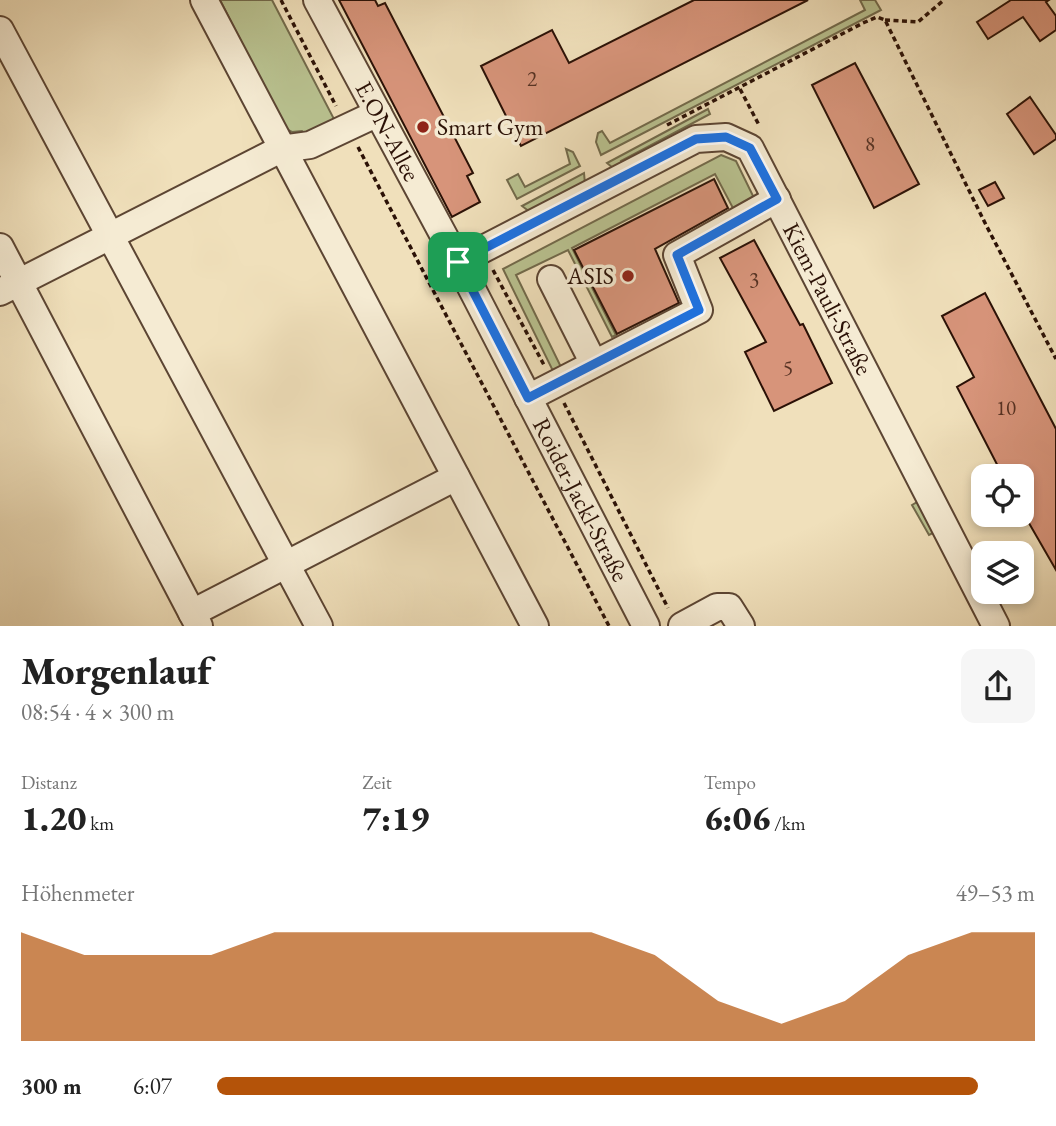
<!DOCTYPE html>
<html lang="de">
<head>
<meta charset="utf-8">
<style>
	:root { --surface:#fff; --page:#f6f6f6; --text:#222; --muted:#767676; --accent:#b45309 }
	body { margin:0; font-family:"EB Garamond",serif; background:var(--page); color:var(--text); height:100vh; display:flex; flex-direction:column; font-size:26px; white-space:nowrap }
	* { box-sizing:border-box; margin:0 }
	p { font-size:23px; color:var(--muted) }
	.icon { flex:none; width:38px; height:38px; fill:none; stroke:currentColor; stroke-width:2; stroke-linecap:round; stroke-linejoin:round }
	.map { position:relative; height:626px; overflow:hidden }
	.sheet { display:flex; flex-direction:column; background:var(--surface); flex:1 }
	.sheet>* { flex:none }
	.fabs { position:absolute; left:971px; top:464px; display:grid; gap:14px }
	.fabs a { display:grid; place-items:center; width:63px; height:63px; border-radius:14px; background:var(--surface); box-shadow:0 4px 10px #0003; font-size:35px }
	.pin { position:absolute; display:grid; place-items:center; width:60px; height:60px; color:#fff; margin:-30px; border-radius:14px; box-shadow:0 4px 10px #0006 }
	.round { display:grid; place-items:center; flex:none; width:74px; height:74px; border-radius:14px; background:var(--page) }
	.head { display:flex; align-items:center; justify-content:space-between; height:119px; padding:0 21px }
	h1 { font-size:38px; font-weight:800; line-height:52px }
	.stats { display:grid; grid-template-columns:repeat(3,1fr); gap:10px; height:119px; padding:7px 21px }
	.stats div { display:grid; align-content:center }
	.stats b { font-size:35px; font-weight:800 }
	.stats small { font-size:19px; font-weight:400 }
	.stats p { font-size:19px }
	.chart { height:196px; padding:14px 21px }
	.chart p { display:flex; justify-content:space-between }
	.chart svg { width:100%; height:126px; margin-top:7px; fill:var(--accent); opacity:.7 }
	ul { padding:0 21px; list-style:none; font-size:23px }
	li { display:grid; grid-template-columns:112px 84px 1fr; align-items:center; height:52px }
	li i { height:18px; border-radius:9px; background:var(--accent) }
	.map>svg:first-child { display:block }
	.green { fill:#b9c290; stroke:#726a4b; stroke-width:2 }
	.building { fill:#d7947a; stroke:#2b1106; stroke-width:2 }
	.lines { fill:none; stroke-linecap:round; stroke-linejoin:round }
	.minor-casing { stroke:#5c4533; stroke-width:30 }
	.path { stroke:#2b1106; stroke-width:3.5; stroke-dasharray:5 3.5; stroke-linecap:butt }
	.minor { stroke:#f5ebd3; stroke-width:26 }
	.route-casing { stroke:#fff; stroke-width:14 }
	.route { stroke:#1a73e8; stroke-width:9 }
	.poi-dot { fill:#8f2418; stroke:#f5ebd3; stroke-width:2.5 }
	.labels { text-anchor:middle; stroke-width:7; stroke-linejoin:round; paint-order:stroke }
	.number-label { font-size:21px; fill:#563223 }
	.poi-label { font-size:24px; fill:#2b1106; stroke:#f5ebd3; text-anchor:start }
	.street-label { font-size:24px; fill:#2b1106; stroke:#f5ebd3 }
</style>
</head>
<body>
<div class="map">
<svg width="1056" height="626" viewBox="0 0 1056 626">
	<rect width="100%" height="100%" fill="#f0e0bb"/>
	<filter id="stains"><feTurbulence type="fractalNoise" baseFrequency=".00286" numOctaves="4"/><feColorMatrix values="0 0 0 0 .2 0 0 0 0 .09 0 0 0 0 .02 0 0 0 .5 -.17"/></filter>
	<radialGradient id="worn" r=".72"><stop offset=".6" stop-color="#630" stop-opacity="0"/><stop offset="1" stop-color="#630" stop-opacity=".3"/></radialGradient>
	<g class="green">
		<polygon points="220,0 272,0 334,119 305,136 302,131 292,132 286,129"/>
		<polygon points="860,0 875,0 881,10 601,155 596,142 598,133 602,131 610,143 865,10"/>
		<polygon points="708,109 710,114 621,161 624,168 613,168 607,163"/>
		<polygon points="566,149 573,152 580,166 517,199 507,180 518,174 525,187 570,164"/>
		<polygon points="721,155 736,161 755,200 734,210 715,174 572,248 616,335 612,337 568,250 516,275 561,367 553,371 503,269"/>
		<polygon points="584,173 585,184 530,212 522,206"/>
		<polygon points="919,501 935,532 929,535 912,505"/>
	</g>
	<g class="building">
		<polygon points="339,0 375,0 378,6 385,3 473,173 467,176 480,202 452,217"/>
		<polygon points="694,0 808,0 521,146 481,66 552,30 569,63"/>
		<polygon points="1011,0 1049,0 1046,2 1056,16 1056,30 1040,41 1023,17 988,39 977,22"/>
		<polygon points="855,63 919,184 874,208 812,85"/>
		<polygon points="1030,97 1056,135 1056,139 1034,154 1007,114"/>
		<polygon points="714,179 728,208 655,249 679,303 617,334 574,250"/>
		<polygon points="995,182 1004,198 988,206 979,190"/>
		<polygon points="754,240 800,325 803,324 832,383 774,411 745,352 766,342 720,258"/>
		<polygon points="985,293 1056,429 1056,570 1022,511 1022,476 1003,476 957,387 974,377 942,316"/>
	</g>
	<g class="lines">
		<defs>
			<g id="minor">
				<polyline points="204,0 535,626"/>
				<path id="s1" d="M317 0 458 262 646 626"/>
				<polyline points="0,30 319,626"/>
				<polyline points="0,247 192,613"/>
				<path id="s2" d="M458 262 696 139 726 137 750 148 996 626"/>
				<polyline points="551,279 593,362"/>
				<polyline points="0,292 281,149 310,145 378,113"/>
				<polyline points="528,398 699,310 677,255 777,199"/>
				<polyline points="199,626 192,613 456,477"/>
				<polyline points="682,626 717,607 729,607 741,626"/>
			</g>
		</defs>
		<use href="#minor" class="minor-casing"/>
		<g class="path">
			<polyline points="281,0 336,106"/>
			<polyline points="885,20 918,22 944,0"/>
			<polyline points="740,89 759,125"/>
			<polyline points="667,125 863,23 877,17 885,20 986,225 1056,359"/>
			<polyline points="358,147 609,626"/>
			<polyline points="493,270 544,365"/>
			<polyline points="564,403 668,608"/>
		</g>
		<use href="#minor" class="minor"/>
	</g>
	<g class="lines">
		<defs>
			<polygon id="route" points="726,137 750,148 777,199 677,255 699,310 528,398 458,262 696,139"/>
		</defs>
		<use href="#route" class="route-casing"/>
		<use href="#route" class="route"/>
	</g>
	<g class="poi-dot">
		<circle cx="423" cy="127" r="7"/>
		<circle cx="628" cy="276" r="7"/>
	</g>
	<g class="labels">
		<g class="number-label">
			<text x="532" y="86">2</text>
			<text x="870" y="151">8</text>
			<text x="754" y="287">3</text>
			<text x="788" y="375">5</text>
			<text x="1006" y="415">10</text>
		</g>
		<g class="poi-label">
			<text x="437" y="135">Smart Gym</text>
			<text x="614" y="284" text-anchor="end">ASIS</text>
		</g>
		<g class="street-label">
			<text dy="8" stroke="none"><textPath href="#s1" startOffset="149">E.ON-Allee</textPath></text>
			<text dy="8" stroke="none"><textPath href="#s2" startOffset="494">Kiem-Pauli-Straße</textPath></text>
			<text dy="8" stroke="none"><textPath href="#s1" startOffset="565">Roider-Jackl-Straße</textPath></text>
		</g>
	</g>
	<rect width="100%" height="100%" filter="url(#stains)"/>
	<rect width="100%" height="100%" fill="url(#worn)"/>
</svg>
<div class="fabs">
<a><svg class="icon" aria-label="locate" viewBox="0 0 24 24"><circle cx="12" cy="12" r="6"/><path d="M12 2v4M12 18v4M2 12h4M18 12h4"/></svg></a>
<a><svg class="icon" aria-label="layers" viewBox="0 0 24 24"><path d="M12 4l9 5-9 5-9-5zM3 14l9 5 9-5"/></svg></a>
</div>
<div class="pin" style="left:458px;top:262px;background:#1e9e55"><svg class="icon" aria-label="arrive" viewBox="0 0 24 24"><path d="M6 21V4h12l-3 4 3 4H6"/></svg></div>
</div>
<section class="sheet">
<div class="head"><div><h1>Morgenlauf</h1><p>08:54 · 4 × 300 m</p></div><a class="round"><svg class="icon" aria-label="share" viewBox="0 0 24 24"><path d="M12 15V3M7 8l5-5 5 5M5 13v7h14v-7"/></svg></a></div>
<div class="stats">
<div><p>Distanz</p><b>1.20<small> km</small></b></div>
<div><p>Zeit</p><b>7:19</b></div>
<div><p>Tempo</p><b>6:06<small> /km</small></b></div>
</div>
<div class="chart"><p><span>Höhenmeter</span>49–53 m</p>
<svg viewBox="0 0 160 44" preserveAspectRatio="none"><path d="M0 44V6L10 14L20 14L30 14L40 6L50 6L60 6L70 6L80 6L90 6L100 14L110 30L120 38L130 30L140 14L150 6L160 6V44z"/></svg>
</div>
<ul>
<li><b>300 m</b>6:07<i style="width:93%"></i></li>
</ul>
</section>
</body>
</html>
